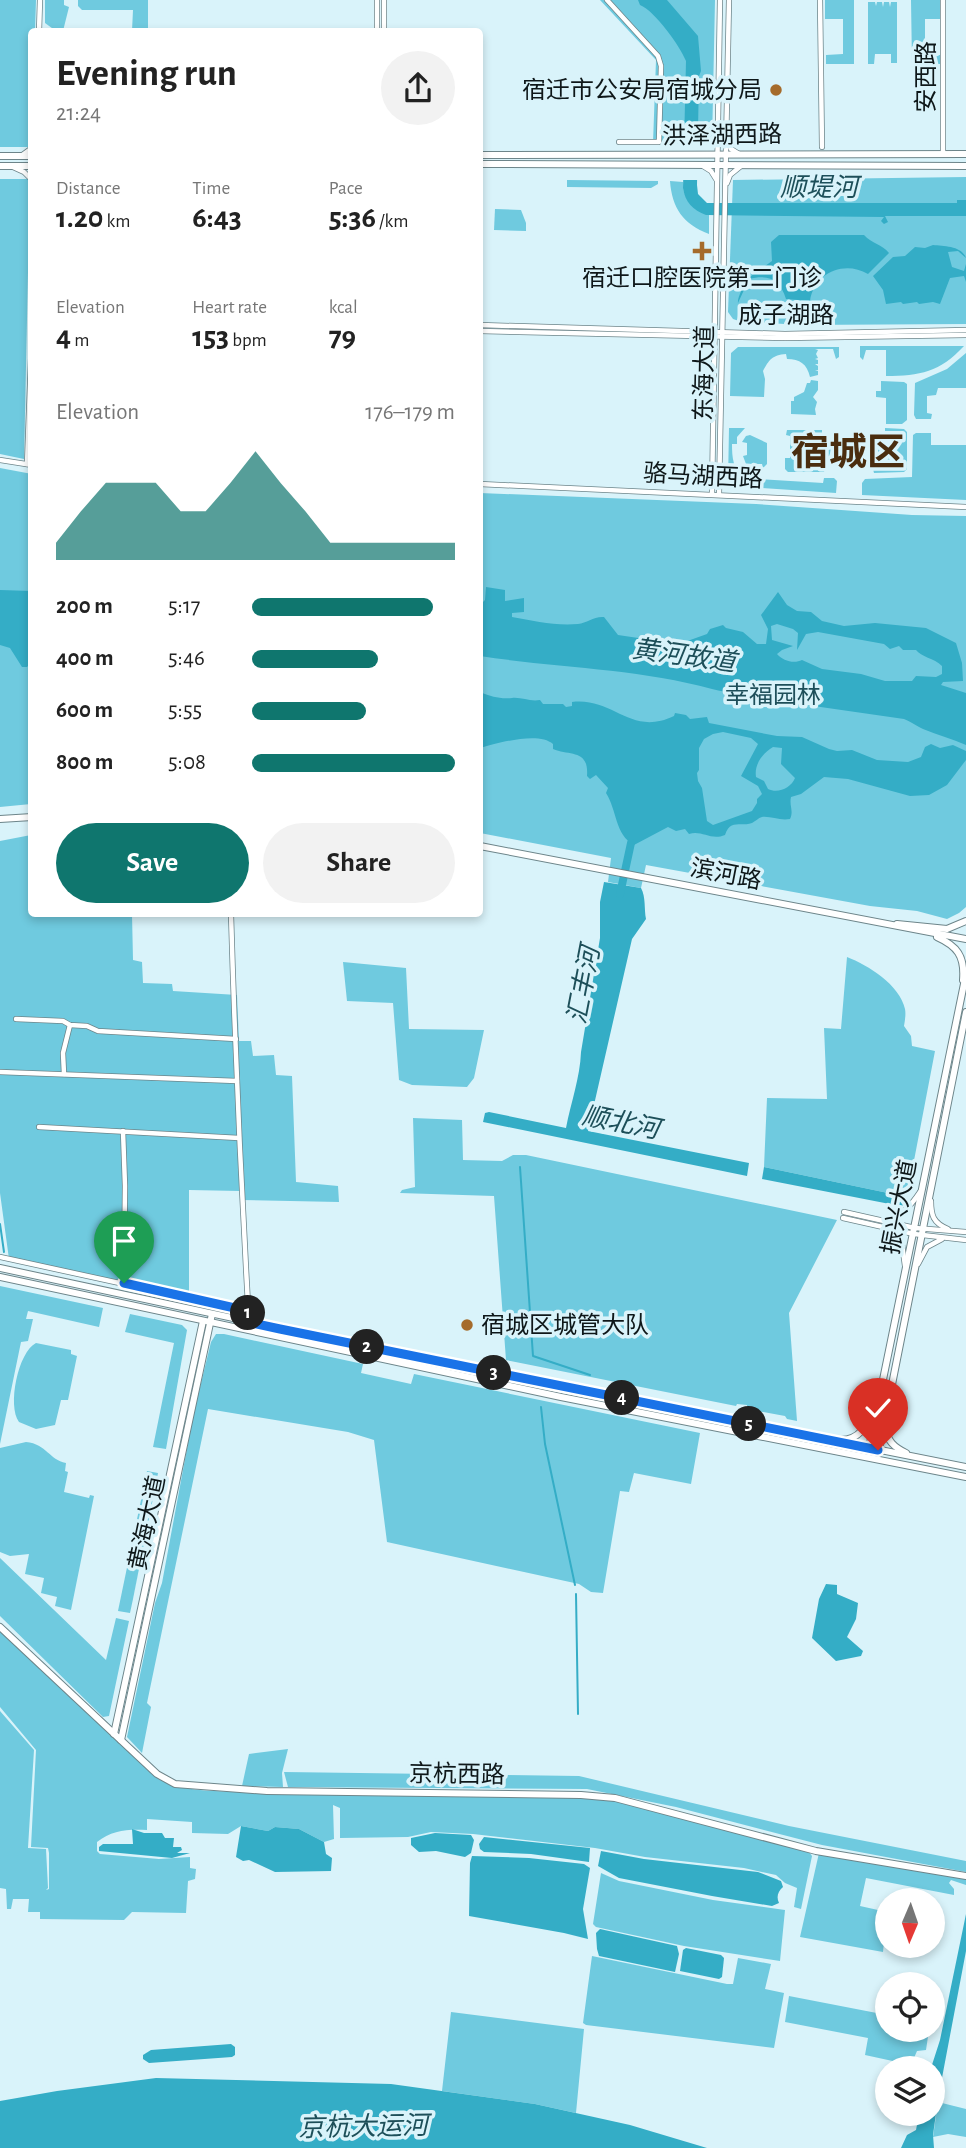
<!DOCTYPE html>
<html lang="en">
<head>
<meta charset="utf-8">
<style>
	:root { --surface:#fff; --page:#f2f2f2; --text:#222; --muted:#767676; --accent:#0f766e }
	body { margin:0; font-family:"Alegreya Sans","Noto Sans SC",sans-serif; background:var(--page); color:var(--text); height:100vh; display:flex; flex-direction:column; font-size:26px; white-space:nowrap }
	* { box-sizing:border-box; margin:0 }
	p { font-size:23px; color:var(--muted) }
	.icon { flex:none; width:38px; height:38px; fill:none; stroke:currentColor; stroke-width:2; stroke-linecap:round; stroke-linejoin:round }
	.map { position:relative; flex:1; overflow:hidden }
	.side { position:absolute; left:28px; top:28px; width:455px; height:889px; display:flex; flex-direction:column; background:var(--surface); border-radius:7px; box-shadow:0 4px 10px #0003 }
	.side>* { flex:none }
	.needle { width:46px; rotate:182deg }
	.fabs { position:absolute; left:875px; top:1888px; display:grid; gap:14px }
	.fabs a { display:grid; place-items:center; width:70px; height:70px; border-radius:50%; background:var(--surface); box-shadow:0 4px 10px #0003; font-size:35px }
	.pin { position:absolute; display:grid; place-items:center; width:60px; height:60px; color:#fff; margin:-72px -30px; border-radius:50% 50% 50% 0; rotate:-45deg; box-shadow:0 0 7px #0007 }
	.pin .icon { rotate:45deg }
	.km { position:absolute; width:35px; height:35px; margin:-18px; border-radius:50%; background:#222; color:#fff; font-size:19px; line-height:35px; text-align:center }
	.round { display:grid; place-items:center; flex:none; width:74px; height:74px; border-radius:37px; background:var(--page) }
	.overview { display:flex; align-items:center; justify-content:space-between; height:119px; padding:0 28px }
	h1 { font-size:38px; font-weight:700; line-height:52px }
	.metrics { display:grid; grid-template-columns:repeat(3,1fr); gap:10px; height:119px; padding:7px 28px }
	.metrics div { display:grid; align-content:center }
	.metrics b { font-size:30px; font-weight:700 }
	.metrics small { font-size:19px; font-weight:400 }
	.metrics p { font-size:19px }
	.chart { height:196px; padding:14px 28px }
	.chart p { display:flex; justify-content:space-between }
	.chart svg { width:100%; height:126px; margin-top:7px; fill:var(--accent); opacity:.7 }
	.primary-button { display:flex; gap:14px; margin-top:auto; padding:14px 28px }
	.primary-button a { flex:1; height:80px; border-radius:42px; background:var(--accent); color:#fff; font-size:28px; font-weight:700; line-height:80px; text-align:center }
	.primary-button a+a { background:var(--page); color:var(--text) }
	ul { padding:0 28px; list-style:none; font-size:23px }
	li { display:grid; grid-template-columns:112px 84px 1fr; align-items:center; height:52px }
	li i { height:18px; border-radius:9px; background:var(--accent) }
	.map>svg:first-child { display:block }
	.green { fill:#6fcadf }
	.water { fill:#34adc6; fill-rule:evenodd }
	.pier { fill:#d9f3fa }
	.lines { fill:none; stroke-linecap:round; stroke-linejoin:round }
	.stream { stroke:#34adc6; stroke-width:2 }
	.river { stroke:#34adc6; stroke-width:8 }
	.minor-casing { stroke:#6d858a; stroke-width:6 }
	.major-casing { stroke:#6d858a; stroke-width:8 }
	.minor { stroke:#fff; stroke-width:4.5 }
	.major { stroke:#fff; stroke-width:6 }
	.route-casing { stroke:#fff; stroke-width:14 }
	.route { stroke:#1a73e8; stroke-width:9 }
	.poi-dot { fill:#a56b2b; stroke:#d9f3fa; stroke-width:2.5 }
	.labels { text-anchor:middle; stroke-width:7; stroke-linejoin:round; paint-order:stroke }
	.street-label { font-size:24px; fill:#0e1719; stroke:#d9f3fa }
	.poi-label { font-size:24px; fill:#0e1719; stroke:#d9f3fa; text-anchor:end }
	.park-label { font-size:24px; fill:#1e4f5a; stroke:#d9f3fa }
	.water-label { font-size:26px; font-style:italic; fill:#1d4f59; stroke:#d9f3fa }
	.town-label { font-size:38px; font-weight:bold; fill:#4a2d0f; stroke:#d9f3fa }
</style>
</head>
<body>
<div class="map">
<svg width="966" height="2148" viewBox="0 0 966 2148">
	<rect width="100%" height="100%" fill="#d9f3fa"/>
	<g class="green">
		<polygon points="0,0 36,0 35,31 32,32 30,147 0,147"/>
		<polygon points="45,0 64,0 64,5 69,7 63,31 56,31 45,23"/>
		<polygon points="78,0 148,0 148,31 132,31 133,10 82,10 78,6"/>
		<polygon points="600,0 715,0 712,144 653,143 656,60"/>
		<polygon points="825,0 854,0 854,64 826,64 826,55 843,54 843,19 825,19"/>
		<polygon points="911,0 940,0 940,19 925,19 925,55 940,55 940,64 912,64"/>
		<polygon points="868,2 875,2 876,6 877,2 882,2 883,7 884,2 889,2 890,7 891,2 897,2 897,63 891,63 891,54 875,54 874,64 868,64"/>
		<polygon points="966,177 966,324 799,325 739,321 733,319 728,312 733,180"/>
		<polygon points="0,179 30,179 24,459 0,454"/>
		<polygon points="567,180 658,181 658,184 651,188 567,187"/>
		<path d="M670 181 683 182 684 193 709 215V234C683 224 672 208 670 181Z"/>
		<polygon points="495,209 521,210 526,223 526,231 494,230"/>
		<path d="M860 346H964C940 372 920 376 886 376V350H866L863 360 860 357Z"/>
		<path d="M738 347H839V357L836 359 833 349H815L818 350 816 354 818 358 815 359 818 360V364H815L818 366V370H815L818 371V375L810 377C807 364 800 359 787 359L786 354C772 355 769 360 763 371L765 379 764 397 730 396 731 353Z"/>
		<polygon points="966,353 966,388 938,388 936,395 927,396 927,413 932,414 931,419 916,419 914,415 915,383 947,369"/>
		<polygon points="811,380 818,381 818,390 813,397 817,402 815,409 816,415 791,414 791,401 794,401 794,397 804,392 807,383 810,383"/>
		<polygon points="881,381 904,382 907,384 907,420 902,424 886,424 886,398 876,397 876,391 881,391"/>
		<path d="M729 428H745L737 437V444H732C732 458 733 469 744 478L823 483 824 478H834L837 481 836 493 731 486 728 482Z"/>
		<polygon points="885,428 904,429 907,432 907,469 904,472 874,473 867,447 895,446 892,436 885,436"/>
		<polygon points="787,430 822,430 822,435 810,436 806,446 832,447 824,472 788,472 785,469 785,458 790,458 790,436 786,435"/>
		<polygon points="916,433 931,433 931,445 966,445 966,500 862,495 862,483 865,479 912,477 913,435"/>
		<polygon points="750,435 767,443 767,464 763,468 762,464 751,464 751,468 746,464 743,456 747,455 747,443 742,442 746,436"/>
		<polygon points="0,468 32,474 31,804 0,807"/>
		<polygon points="480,493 756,504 912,515 966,516 966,907 959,913 947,919 917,911 870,906 646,865 641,888 608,882 611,858 480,833"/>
		<polygon points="31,835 32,914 132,914 133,960 142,962 143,983 172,984 173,991 237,995 239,1041 251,1041 253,1056 274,1055 276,1075 292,1076 296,1182 338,1186 339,1202 241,1200 240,1191 189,1190 189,1294 9,1259 0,1193 0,841"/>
		<path d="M847 957C868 965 900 985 905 1009 906 1014 905 1020 904 1026L911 1036 912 1046 935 1051 907 1197 764 1167 767 1098 827 1099 824 1028 841 1029Z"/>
		<polygon points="343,962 406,968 409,1029 484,1030 474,1078 467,1087 412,1085 399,1080 393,1003 347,1001"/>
		<polygon points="413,1118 462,1120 463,1160 502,1161 513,1155 526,1155 837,1220 789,1313 797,1421 787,1419 785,1416 747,1409 747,1405 737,1404 736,1406 506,1360 494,1196 400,1193 402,1190 415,1187"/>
		<polygon points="0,1286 103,1308 99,1327 28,1311 26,1319 33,1319 28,1341 21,1342 0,1444"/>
		<polygon points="130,1314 182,1325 187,1330 166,1449 153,1447 174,1343 125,1332"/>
		<polygon points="216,1334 224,1334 363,1364 361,1373 411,1384 414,1374 700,1433 691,1484 634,1473 629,1492 620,1491 603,1593 591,1592 579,1584 387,1542 374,1440 348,1432 208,1409 147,1703 151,1707 142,1753 127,1737 155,1603 162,1583 193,1416 211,1342"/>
		<path d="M36 1343 71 1350V1354L77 1356 68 1400H61L55 1425 36 1429 19 1422C7 1406 18 1352 36 1343Z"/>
		<path d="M26 1442C47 1444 49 1460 66 1463L65 1471 68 1472 64 1492 89 1498 90 1495 94 1496 71 1610 55 1606 57 1597 41 1593 44 1578 25 1574 29 1554 10 1556 0 1552V1448Z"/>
		<polygon points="147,1471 158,1473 133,1599 130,1613 118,1611"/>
		<polygon points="0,1558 106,1660 116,1618 129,1621 109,1716 103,1717 0,1616"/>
		<path d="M0 1629 154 1776C178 1792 207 1790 235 1792L600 1798 621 1801 809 1852 812 1856 801 1909 794 1907 797 1888 785 1883 776 1875 744 1868 645 1857 595 1848 473 1834 431 1832 408 1837 340 1838V1808L333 1805 334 1839 324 1842 299 1829 275 1827 268 1831 241 1826 228 1834 192 1833V1822L147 1819V1830C128 1829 112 1830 97 1842V1851L100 1854 159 1859 190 1857V1868L196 1869 195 1879 188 1881 186 1913 132 1912 124 1920 40 1919V1912H28L29 1899H13L11 1909H7L6 1889 0 1888V1711L34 1750 28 1848 46 1849 48 1888 46 1890 49 1889V1853L48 1848 31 1847 36 1750 0 1707Z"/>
		<polygon points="288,1749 282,1773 283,1787 242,1786 249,1754"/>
		<polygon points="284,1772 579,1776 789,1826 966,1861 966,1872 822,1845 676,1807 587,1789 288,1787"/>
		<polygon points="819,1853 966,1878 966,1885 951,1880 949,1883 954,1889 954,1895 866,1878 860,1906 887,1912 883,1952 800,1937"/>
		<polygon points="601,1873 619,1881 713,1900 785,1910 780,1961 684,1946 596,1927 593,1924"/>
		<polygon points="592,1956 727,1984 733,1984 738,1958 771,1964 765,1989 784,1993 774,2048 586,2025 583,2023"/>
		<polygon points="789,1996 887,2015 887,2030 929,2030 926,2050 917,2051 911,2065 865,2055 868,2038 785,2022"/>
		<polygon points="451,2012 584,2029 576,2113 535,2104 442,2091"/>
		<polygon points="938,2102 966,2109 966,2137 948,2134 933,2137"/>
	</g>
	<g class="water">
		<path d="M638 0H667L698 36 701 71 699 76 697 185 698 194 707 203H957V200H966V216H885L888 222 884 224 881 221 884 217 706 215C693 210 685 202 683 188L686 61C680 46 655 11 640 5Z"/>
		<path d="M779 235H864C872 244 882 244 889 253L868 274C844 260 814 273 810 301L786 299C780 280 770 274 749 279L738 303C737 298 744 285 747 279L772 261 771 242Z"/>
		<path d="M933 245C944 246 962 246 966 258L958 251 948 252 952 267 964 271 966 264V282L964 276 950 278 940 304 933 302 919 304 917 302 903 304 901 302 886 304 883 290 873 276 893 257 905 256 915 247 925 248Z"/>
		<path d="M486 587 505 590V601L524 598V612L512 613V617C534 621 555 626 578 624 587 623 594 616 604 617L618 635 679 644 707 634 710 629 723 625 726 628 743 632 757 644H766L768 629 761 615 778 592 787 605 797 611 811 612 822 621 844 626 875 623 926 628 956 643 962 663 963 681 943 682 941 685 966 693V745C952 739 938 735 923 729 916 726 912 722 904 719L786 702C762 695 736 695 712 689 637 668 557 668 480 656V605L485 600ZM777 624 793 629 798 633 797 650 806 634 818 632 884 644 890 649 899 646 903 650H916C921 657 934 658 942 666V674L936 677 916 676 912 681H885L861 674 822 669 802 660C794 664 783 661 777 654L782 650 793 646 772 640 771 626Z"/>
		<polygon points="0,590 31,591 31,663 27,667 22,667 10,648 0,645"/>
		<path d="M480 692C492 697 500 699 512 698 522 697 530 702 540 700L543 704H563L566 707 572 706V702C614 697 630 737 674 716L675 713 686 715 690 719 707 717 709 723 777 736 802 737 829 749 837 751 852 750 877 760 908 762 921 757 925 747 931 744 940 748 953 745 966 751V760L947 785 929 795 910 796 848 779 824 777 801 794 791 797C789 806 794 811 790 819 780 821 771 816 762 817 758 818 756 821 752 823 741 827 730 819 725 835 711 841 702 830 689 834L685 829 676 831 668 827 634 845C615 835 617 810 606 793L608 788 596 775 590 779 587 776C589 749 570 756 553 749V744C539 731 497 743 480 748ZM723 732 751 738 758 744 741 776 758 786 762 794 757 799V803L752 811 713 825 707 821 702 788 698 781 697 773 699 770V748L704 739 713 734ZM773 747 782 748 781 764 795 778C791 788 778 794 768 789L764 781 756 777C754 764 763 753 773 747Z"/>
		<path d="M604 882 641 888C646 897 644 909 646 919L632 939 588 1131 749 1163 747 1176 483 1122 485 1113 489 1112 566 1128C571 1102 580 1078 581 1052L600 938V902Z"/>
		<polygon points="764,1167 907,1197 905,1205 900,1206 762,1179"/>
		<polygon points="826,1584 837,1585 837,1594 858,1603 856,1619 847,1637 863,1651 861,1656 836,1661 812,1638 819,1599"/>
		<polygon points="241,1826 268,1831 275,1827 299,1829 324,1842 326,1854 332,1858 331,1871 275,1872 249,1860 243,1861 236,1857"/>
		<polygon points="132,1829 144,1833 162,1833 165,1838 174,1838 173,1847 181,1847 182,1850 177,1853 190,1853 172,1858 99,1851 99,1847 103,1844 133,1844"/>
		<polygon points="435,1833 471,1835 474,1840 471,1853 465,1857 436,1851 419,1852 411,1845 411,1838"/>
		<polygon points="484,1837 590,1848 589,1862 531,1854 484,1852 480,1849 479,1844"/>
		<path d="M601 1851 644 1859 758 1872 781 1881 783 1887C778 1891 776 1897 779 1903L772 1906 712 1896 619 1878 598 1866Z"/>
		<polygon points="472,1856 529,1858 584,1864 590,1868 583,1909 588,1939 564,1933 469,1916 470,1863"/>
		<polygon points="966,1914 966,1951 938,2099 933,2135 934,2148 901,2148 907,2135 916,2130 919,2114 933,2114 933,2068 931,2068 940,2040"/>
		<polygon points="600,1929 677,1946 679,1954 675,1972 599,1956 597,1949 596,1933"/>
		<polygon points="686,1948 721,1955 724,1958 722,1977 719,1979 680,1971 683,1950"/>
		<polygon points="231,2044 235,2047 235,2055 232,2057 149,2063 143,2059 143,2055 151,2050"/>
		<polygon points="156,2078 391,2084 535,2104 630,2125 707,2148 0,2148 0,2101 57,2091"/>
	</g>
	<polygon class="pier" points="681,144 702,144 700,180 680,180"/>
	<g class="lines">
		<g class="stream">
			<polyline points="520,1167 533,1356 590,1375"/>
			<polyline points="0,1224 4,1252"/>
			<polyline points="541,1407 545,1444 575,1585"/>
			<polyline points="576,1594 578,1714"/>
		</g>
		<polyline class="river" points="620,894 631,843"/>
		<defs>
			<g id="minor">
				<polyline points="607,0 658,56 661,66 659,142 619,142"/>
				<polyline points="820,0 822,147"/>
				<polyline points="39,32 40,0"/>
				<polyline points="377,32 377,0"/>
				<polyline points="384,32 384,0"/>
				<polyline points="727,140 731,149 739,154"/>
				<polyline points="943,154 943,0"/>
				<polyline points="21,156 32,148"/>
				<polyline points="703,166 711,171 716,179"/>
				<polyline points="13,167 24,172 32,180"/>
				<polyline points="727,183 730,175 741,166"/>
				<polyline points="480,325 785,334 966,330"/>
				<polyline points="480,331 785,338 966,335"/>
				<polyline points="0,460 32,465"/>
				<polyline points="27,464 32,332"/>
				<polyline points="480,484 966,507"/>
				<polyline points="712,494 720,0"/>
				<polyline points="719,494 729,0"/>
				<path d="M231 914C235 1049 241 1185 249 1321"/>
				<polyline points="16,1019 63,1021 70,1025 87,1026 98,1031 236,1039"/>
				<polyline points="0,1072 237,1081"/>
				<polyline points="64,1074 63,1053 70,1025"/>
				<polyline points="39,1127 239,1138"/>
				<polyline points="123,1131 125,1186 124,1283"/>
				<path d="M931 1201C931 1215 933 1223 948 1229"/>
				<polyline points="844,1212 915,1228 966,1232"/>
				<polyline points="843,1218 914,1234 966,1240"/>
				<path d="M884 1220C902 1216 910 1207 920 1192"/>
				<polyline points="891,1230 902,1244 905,1266"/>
				<polyline points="0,1257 248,1311"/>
				<polyline points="918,1264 927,1247 942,1239"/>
			</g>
			<g id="major">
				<polyline points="480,155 966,154"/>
				<polyline points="0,156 32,156"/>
				<polyline points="480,164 966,166"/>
				<polyline points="0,166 32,166"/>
				<polyline points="0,819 32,817"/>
				<polyline points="480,846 966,939"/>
				<polyline points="897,924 947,929 966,921"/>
				<path d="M937 937C957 946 965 956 963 980"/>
				<polyline points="0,1268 424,1359 966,1467"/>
				<polyline points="0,1277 561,1397 966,1477"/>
				<path d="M886 1428C887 1441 894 1447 906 1453"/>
				<path d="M841 1440C859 1440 868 1425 874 1410"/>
				<polyline points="869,1448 966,974"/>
				<polyline points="879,1450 966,1012"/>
				<polyline points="0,1627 157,1774 175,1784 267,1791 581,1795 615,1798 816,1851 966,1876"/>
				<polyline points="114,1734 203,1321"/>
				<polyline points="121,1740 212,1314"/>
			</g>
		</defs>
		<use href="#minor" class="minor-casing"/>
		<use href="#major" class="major-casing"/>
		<use href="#minor" class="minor"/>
		<use href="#major" class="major"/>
	</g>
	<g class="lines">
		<defs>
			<polyline id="route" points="124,1283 248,1311 248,1322 280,1329 878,1450"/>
		</defs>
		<use href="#route" class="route-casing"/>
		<use href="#route" class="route"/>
	</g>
	<g class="poi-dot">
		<circle cx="776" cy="90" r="7"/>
		<path d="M698.5 240.5h7v7h7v7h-7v7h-7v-7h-7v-7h7z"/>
		<circle cx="467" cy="1325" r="7"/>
	</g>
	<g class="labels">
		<g class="street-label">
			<text transform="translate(926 77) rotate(-90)" y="8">安西路</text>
			<text transform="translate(722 135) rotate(-1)" y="8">洪泽湖西路</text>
			<text x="786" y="323">成子湖路</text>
			<text transform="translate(704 373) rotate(-89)" y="8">东海大道</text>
			<text transform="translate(703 476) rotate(3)" y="8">骆马湖西路</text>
			<text transform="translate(726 874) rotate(11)" y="8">滨河路</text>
			<text transform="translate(899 1207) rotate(-79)" y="8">振兴大道</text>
			<text transform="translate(147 1523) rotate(-78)" y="8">黄海大道</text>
			<text transform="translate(457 1774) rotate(1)" y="8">京杭西路</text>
		</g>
		<g class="poi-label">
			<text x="762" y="98">宿迁市公安局宿城分局</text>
			<text x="702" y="286" text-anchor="middle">宿迁口腔医院第二门诊</text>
			<text x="481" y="1333" text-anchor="start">宿城区城管大队</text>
		</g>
		<g class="park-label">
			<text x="773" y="703">幸福园林</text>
		</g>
		<g class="water-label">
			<text x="819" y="196">顺堤河</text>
			<text transform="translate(684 655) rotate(8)" y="9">黄河故道</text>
			<text transform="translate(583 985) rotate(-79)" y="9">汇丰河</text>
			<text transform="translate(621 1122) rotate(11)" y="9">顺北河</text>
			<text transform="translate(363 2126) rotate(-1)" y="9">京杭大运河</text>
		</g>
		<g class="town-label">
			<text x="848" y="465">宿城区</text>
		</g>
	</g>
</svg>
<div class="fabs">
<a><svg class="needle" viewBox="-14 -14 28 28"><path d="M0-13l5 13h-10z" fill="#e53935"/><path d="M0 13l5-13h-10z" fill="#767676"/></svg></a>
<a><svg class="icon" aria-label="locate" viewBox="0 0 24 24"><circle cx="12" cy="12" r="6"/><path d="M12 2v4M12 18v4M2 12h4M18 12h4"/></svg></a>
<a><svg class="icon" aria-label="layers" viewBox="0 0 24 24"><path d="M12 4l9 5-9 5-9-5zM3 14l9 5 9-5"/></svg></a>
</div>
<div class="pin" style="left:124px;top:1283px;background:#1e9e55"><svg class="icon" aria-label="arrive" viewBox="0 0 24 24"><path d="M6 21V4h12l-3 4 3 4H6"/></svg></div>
<div class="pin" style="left:878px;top:1450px;background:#d93025"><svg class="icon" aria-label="check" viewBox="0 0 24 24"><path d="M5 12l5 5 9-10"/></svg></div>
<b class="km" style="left:248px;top:1313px">1</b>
<b class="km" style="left:367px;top:1347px">2</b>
<b class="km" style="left:494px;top:1373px">3</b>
<b class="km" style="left:622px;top:1398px">4</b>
<b class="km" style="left:749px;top:1424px">5</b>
<section class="side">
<div class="overview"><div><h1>Evening run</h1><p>21:24</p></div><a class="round"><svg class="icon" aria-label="share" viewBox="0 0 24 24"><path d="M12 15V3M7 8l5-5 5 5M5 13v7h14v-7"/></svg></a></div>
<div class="metrics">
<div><p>Distance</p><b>1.20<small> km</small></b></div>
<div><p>Time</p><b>6:43</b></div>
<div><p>Pace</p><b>5:36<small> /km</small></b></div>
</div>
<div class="metrics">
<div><p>Elevation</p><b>4<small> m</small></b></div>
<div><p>Heart rate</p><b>153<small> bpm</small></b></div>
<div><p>kcal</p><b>79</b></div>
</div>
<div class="chart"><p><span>Elevation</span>176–179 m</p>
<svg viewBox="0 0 160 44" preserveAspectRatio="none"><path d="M0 44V38L10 27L20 17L30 17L40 17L50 27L60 27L70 17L80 6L90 17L100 27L110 38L120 38L130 38L140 38L150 38L160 38V44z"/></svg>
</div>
<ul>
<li><b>200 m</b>5:17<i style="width:89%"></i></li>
<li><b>400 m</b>5:46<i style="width:62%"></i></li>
<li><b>600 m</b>5:55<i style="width:56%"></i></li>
<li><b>800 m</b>5:08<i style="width:100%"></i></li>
</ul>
<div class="primary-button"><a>Save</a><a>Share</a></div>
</section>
</div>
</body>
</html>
